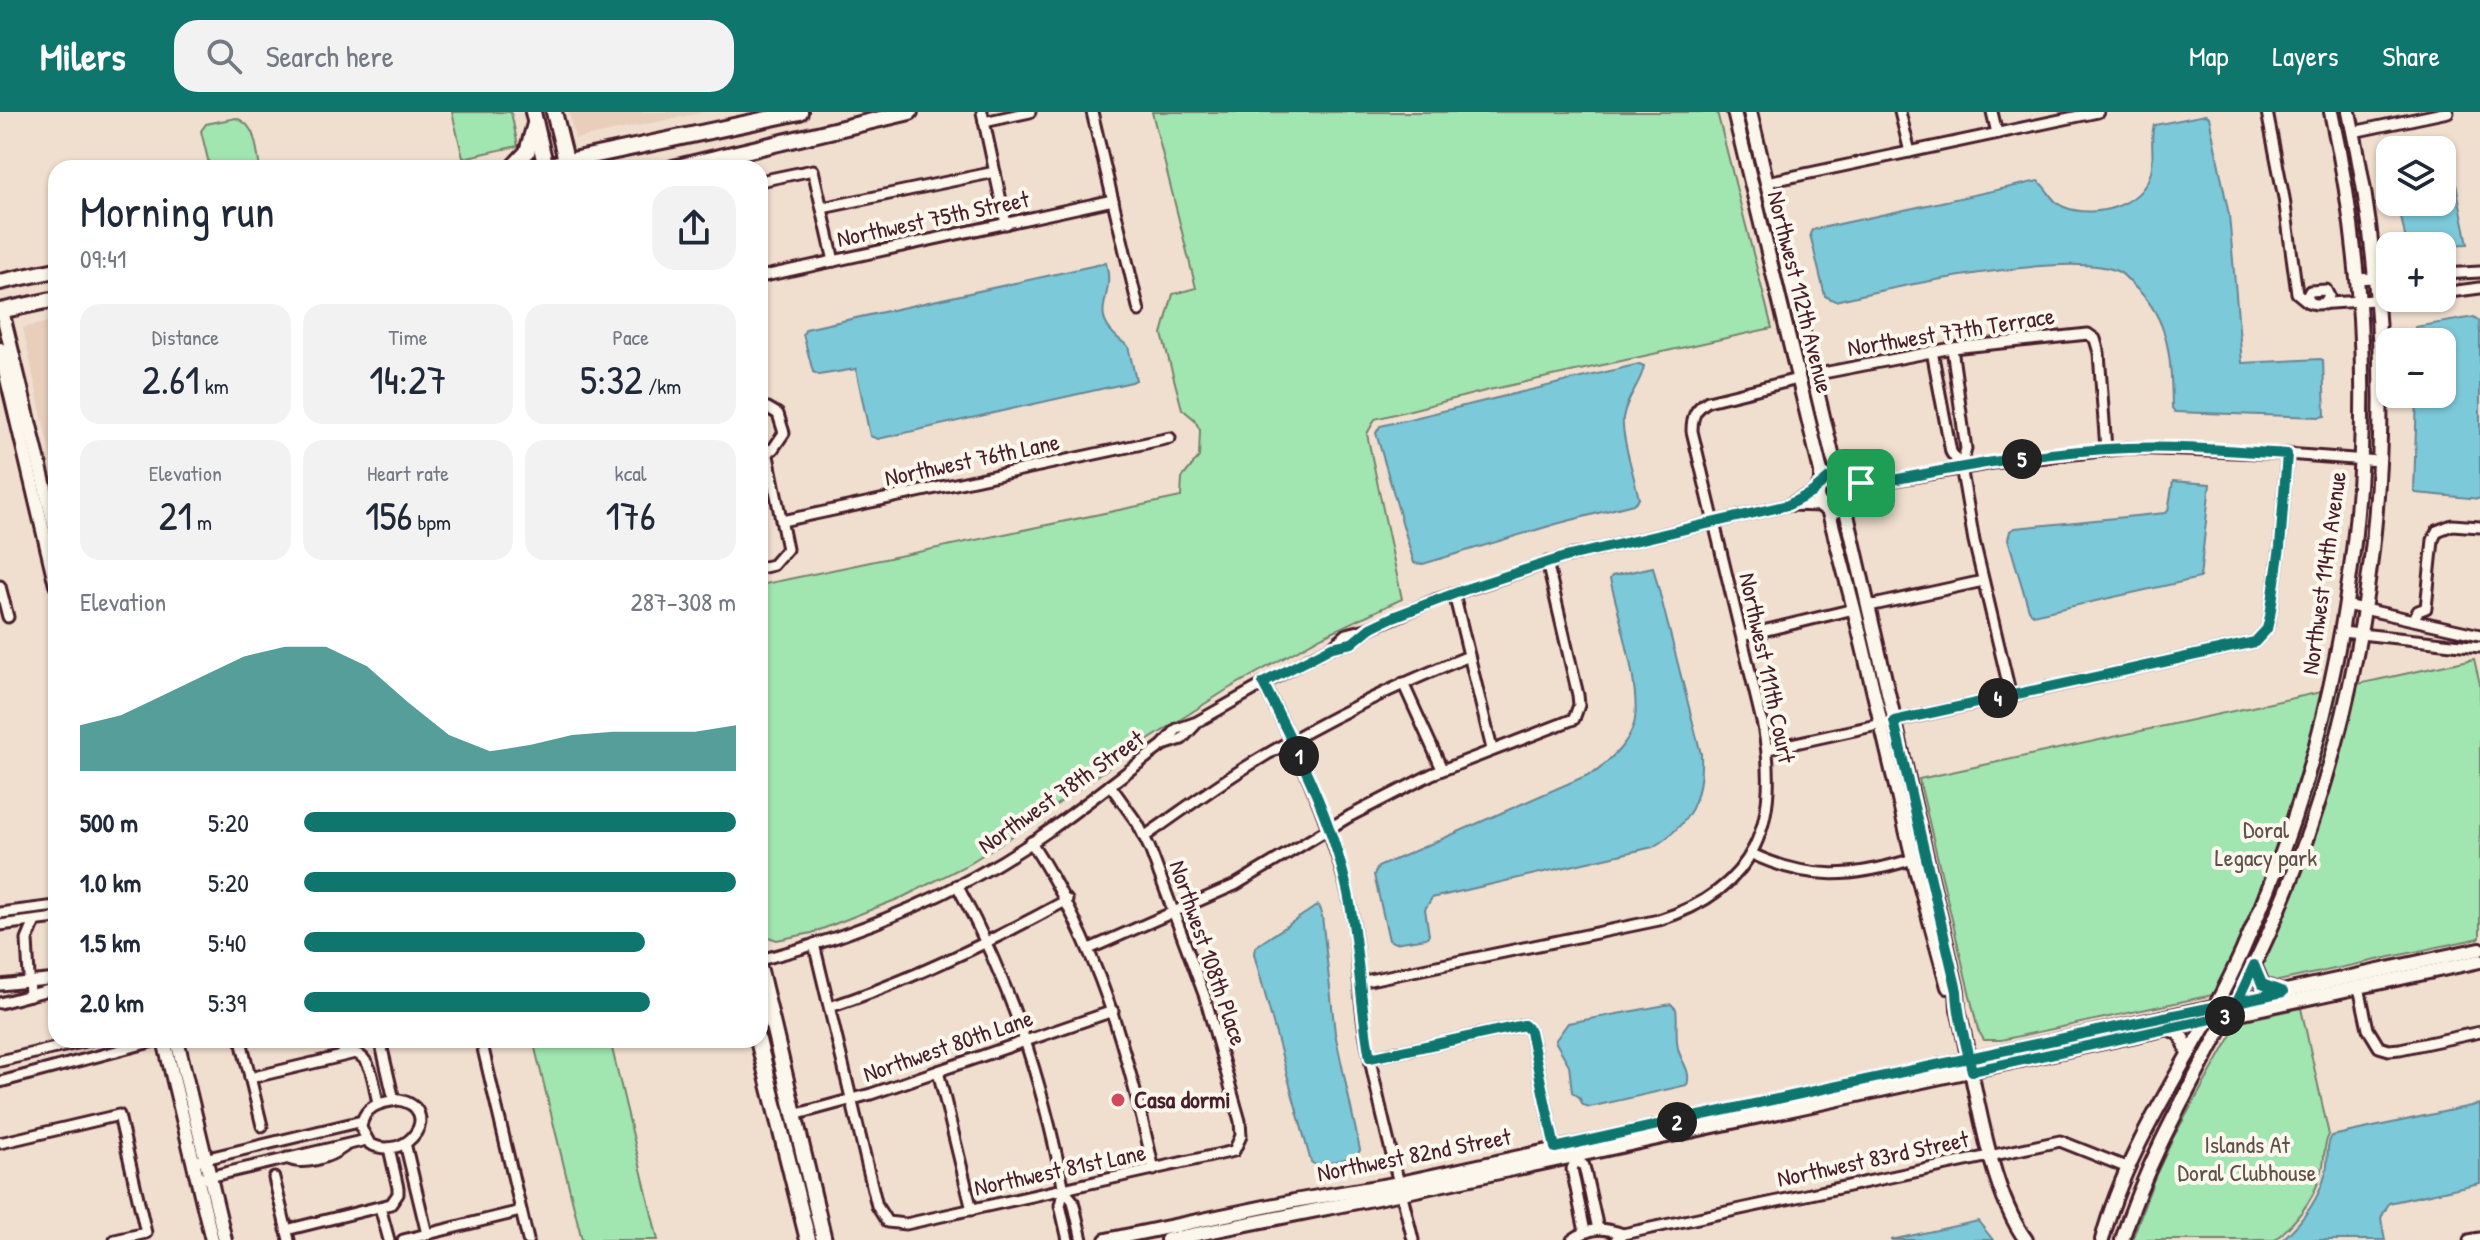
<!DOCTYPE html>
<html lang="en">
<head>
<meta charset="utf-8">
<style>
	:root { --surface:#fff; --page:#f2f2f3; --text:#1f2937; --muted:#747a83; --accent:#0f766e }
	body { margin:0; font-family:"Patrick Hand",sans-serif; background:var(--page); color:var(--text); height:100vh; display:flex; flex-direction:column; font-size:30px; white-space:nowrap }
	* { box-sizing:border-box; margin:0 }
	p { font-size:26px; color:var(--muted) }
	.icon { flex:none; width:44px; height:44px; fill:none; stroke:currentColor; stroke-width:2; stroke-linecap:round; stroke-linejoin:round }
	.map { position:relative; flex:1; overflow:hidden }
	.panel { position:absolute; left:48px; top:48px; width:720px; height:888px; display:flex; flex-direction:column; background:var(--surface); border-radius:24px; box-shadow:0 2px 6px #0004 }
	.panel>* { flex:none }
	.tools { position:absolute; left:2376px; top:24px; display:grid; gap:16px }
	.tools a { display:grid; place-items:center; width:80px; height:80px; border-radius:16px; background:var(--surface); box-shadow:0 2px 6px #0004; font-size:40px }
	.pin { position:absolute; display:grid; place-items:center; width:68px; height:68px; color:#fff; margin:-34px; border-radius:16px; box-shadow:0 4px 12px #0006 }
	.km { position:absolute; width:40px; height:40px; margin:-20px; border-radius:50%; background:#222; color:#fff; font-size:22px; line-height:40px; text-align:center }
	.round { display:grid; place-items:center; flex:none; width:84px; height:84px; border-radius:24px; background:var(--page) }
	.summary { display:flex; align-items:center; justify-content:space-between; height:136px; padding:0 32px }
	h1 { font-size:44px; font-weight:600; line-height:60px }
	.stats { display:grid; grid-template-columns:repeat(3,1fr); gap:12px; height:136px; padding:8px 32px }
	.stats div { display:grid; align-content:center; border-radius:20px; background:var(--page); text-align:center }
	.stats b { font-size:40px; font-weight:600 }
	.stats small { font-size:22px; font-weight:400 }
	.stats p { font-size:22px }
	.chart { height:224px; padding:16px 32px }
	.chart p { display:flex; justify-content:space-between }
	.chart svg { width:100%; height:144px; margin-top:8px; fill:var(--accent); opacity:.7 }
	ul { padding:0 32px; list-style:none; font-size:26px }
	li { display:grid; grid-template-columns:128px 96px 1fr; align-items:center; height:60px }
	li i { height:20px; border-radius:10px; background:var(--accent) }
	header { display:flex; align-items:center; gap:48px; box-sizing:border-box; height:112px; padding:0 40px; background:var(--accent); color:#fff }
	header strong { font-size:38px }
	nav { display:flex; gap:44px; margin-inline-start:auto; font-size:28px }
	.search { width:560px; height:72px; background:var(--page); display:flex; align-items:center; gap:20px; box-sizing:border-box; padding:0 28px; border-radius:24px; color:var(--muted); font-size:30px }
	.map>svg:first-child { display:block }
	.built { fill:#e9cebb }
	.green { fill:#a1e5b1; stroke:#76826e; stroke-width:2 }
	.water { fill:#7bc9d9; stroke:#678593; stroke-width:2 }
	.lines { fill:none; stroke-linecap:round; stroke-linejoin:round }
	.minor-casing { stroke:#4a1f2b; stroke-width:15 }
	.tertiary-casing { stroke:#4a1f2b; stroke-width:18 }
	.secondary-casing { stroke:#4a1f2b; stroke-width:20 }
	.primary-casing { stroke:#4a1f2b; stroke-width:20 }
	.minor { stroke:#fbf7ec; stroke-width:9 }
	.tertiary { stroke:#fbf7ec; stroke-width:12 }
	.secondary { stroke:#fbf7ec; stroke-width:14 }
	.primary { stroke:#fbf7ec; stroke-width:14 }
	.route-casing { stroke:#fff; stroke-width:16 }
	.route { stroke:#0f766e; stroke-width:10 }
	.poi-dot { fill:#d1495b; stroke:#fbf7ec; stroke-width:3 }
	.labels { text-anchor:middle; stroke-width:8; stroke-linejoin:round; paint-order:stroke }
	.street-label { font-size:24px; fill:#4a1f2b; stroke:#fbf7ec }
	.park-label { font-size:24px; fill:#60504c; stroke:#fbf7ec }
	.poi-label { font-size:24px; font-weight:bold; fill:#4a1f2b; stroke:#fbf7ec; text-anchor:start }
</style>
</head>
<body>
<header>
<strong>Milers</strong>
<div class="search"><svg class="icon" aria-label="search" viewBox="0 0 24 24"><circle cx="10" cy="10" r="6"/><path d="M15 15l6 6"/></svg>Search here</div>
<nav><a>Map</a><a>Layers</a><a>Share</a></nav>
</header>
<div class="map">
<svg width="2480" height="1128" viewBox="0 0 2480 1128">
	<rect width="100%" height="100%" fill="#f0dfcf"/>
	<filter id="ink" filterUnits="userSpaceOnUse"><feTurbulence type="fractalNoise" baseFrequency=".0125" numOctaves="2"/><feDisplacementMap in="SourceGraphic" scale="16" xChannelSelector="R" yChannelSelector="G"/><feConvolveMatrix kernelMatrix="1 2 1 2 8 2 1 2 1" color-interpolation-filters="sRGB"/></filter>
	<g filter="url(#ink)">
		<g class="built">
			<polygon points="569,0 705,0 575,27"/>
			<polygon points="56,208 56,371 23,216"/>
		</g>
		<g class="green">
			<polygon points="452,0 511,0 518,34 463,46"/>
			<polygon points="1152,0 1717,0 1772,216 1489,278 1375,307 1367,322 1402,487 1323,524 1228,577 1139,634 1017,721 965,754 903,785 812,821 777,828 768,825 760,797 760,473 1181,385 1182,366 1199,345 1200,318 1194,307 1182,297 1162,222 1173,182 1196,176"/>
			<path d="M236 6C257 13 256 37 260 56H210L201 19 206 12Z"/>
			<polygon points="2474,547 2480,572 2480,826 2001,928 1984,928 1978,918 1919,667"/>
			<path d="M2301 896 2329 1023C2323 1033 2325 1043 2323 1054 2317 1084 2297 1109 2275 1128H2132L2154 1067 2173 1026 2238 912 2241 909Z"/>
			<polygon points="533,928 610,928 658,1128 582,1128"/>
		</g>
		<g class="water">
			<path d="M2205 3 2209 5 2229 103 2242 251 2320 247 2323 248 2325 304 2320 305 2175 300 2172 296C2171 251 2171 209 2137 177 2131 172 2125 163 2119 160 2073 137 1889 176 1835 189L1825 184 1810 122 1812 118 2038 69C2048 76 2051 90 2064 95 2094 107 2139 95 2150 63 2156 48 2149 28 2154 13Z"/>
			<polygon points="2453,57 2468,132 2407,134 2398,90 2442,90 2442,59"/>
			<path d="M1106 151C1117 189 1082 202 1128 234L1136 268 1132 270 878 327 870 324 856 257 819 263 813 260 803 222 806 217Z"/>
			<polygon points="2474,205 2479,209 2480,221 2480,387 2416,381 2414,379 2417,282 2442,282 2442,230 2416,230 2415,215"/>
			<path d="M1639 252 1644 254C1642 270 1626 285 1623 306 1621 324 1635 367 1639 387L1633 392 1556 412 1423 452 1414 451 1376 321 1380 314Z"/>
			<polygon points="2173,369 2210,372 2200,466 2033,503 2029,498 2008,427 2010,419 2015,416 2165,401 2168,399"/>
			<path d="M1653 455 1701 642C1703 686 1691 712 1653 735L1432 786 1425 797 1429 823 1426 826 1395 831 1389 828 1374 763 1378 755 1597 659C1611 646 1626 634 1633 615 1644 586 1618 501 1610 467L1612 464Z"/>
			<polygon points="1318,793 1322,804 1335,921 1360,1038 1357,1044 1317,1054 1311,1050 1254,842 1255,835"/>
			<path d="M1671 892 1676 897C1678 909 1675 924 1678 936 1680 949 1692 958 1687 973L1590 995 1583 993 1579 985 1572 980 1569 953 1555 929 1568 911Z"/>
			<path d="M2480 992V1071L2389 1091 2381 1106 2385 1128H2282C2303 1109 2319 1088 2326 1060 2329 1048 2325 1034 2332 1024Z"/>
			<polygon points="1978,1109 1993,1128 1891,1128"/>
		</g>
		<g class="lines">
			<defs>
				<g id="minor">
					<polyline points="982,0 1006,112"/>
					<polyline points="1092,0 1139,199"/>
					<polyline points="1900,0 1910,40"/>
					<polyline points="1992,0 1997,21"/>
					<polyline points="2267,0 2284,86 2297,181 2308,190 2316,192 2404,186"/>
					<polyline points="984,10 1030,0"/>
					<polyline points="2353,20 2448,0"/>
					<polyline points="760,69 813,58 834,149"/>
					<polyline points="1767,70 2098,0"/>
					<polyline points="822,96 995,60"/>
					<polyline points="2442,162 2480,160"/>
					<polyline points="760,165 1113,88"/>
					<polyline points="2356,167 2390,165"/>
					<polyline points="2442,181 2480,176"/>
					<polyline points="2311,191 2307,185 2310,179 2326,178 2329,184 2324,192"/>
					<polyline points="1952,236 1966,337 1961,355 1965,377 1974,429 2011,584"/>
					<polyline points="1932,239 1951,340 1961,355"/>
					<polyline points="1813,263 1952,236 2088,222 2095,227 2099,241 2106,337"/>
					<polyline points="760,295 768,296 778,302 784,321 773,337 760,340"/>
					<polyline points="1845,369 1877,371 1993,351 2128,336 2287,342 2379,349"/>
					<polyline points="1849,389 1876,372"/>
					<polyline points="1791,391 1811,381 1819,374"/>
					<polyline points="782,409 1170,326"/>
					<polyline points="760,456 773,453 787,437 767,339"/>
					<polyline points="0,474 8,505"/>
					<polyline points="1454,482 1492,637"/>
					<polyline points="2346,493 2480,523"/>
					<polyline points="1869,494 1983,469"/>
					<polyline points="2414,507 2418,499 2426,496 2433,428 2437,419 2452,413 2480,415"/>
					<polyline points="2342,520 2480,535"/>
					<polyline points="1742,524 1854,497"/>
					<polyline points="1332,535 1347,522 1370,516"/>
					<path d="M1263 571C1297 637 1327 702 1346 774 1359 824 1357 875 1366 926 1378 994 1397 1061 1413 1128"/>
					<polyline points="1403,571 1442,657"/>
					<polyline points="1163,633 1182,627 1196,612"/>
					<polyline points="1768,637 2255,530 2267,517 2270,504 2280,435 2287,342"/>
					<path d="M1144 725C1183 698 1220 670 1261 646 1327 606 1397 573 1469 544"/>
					<path d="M1031 730C1099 835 1127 938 1154 1058"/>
					<path d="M1752 742C1810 769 1853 766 1913 747"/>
					<path d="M957 773C1012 875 1041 965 1064 1078L1060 1093 1068 1128"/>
					<polyline points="0,801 56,794"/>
					<polyline points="0,813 56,806"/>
					<polyline points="814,832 877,1094 887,1110 906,1112 1234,1039 1241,1024 1240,1009 1205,885 1150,737 1138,712 1110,673"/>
					<polyline points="1089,837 1235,773 1350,704 1432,662 1574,607 1579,593 1578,583 1547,450"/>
					<path d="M760 848C862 822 964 779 1050 718 1088 691 1125 661 1163 633L1177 617 1197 610 1310 546 1332 535 1352 531 1370 516 1438 487 1565 445 1788 393 1823 394"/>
					<path d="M1360 870 1659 808C1756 777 1781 710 1763 614L1692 319C1692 304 1695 297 1708 289L1798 267"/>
					<polyline points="0,873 56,867"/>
					<polyline points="2359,875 2368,917 2379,935 2389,938 2400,937 2480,920"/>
					<polyline points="30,883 27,828 35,809"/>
					<polyline points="0,891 56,876"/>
					<path d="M830 895C914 867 989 831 1067 788"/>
					<polyline points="241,928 262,1014"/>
					<polyline points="341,928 344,943"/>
					<polyline points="380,928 394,988"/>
					<polyline points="481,928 528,1128"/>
					<polyline points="1370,946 1524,913 1530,919 1555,1036"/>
					<polyline points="0,949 90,928"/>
					<polyline points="938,959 972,1098"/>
					<path d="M250 966 355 941C373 947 374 974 378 992"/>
					<polyline points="0,970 158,928"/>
					<path d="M399 988C443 997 410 1051 370 1032L361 1016C363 994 380 990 399 988Z"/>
					<polyline points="794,1003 871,982 1113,899"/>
					<polyline points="0,1031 119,1003 146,1121 115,1128"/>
					<polyline points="405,1031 427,1122"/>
					<polyline points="1574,1038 1576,1047 1572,1057 1585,1120"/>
					<path d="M287 1046C303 1055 330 1045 344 1035"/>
					<polyline points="1576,1047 1584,1054 1598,1117"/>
					<polyline points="200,1048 362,1009"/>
					<polyline points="204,1066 366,1028"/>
					<polyline points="274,1066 289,1128"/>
					<polyline points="1064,1078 1073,1089 1082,1128"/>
					<polyline points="380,1095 389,1128"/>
					<polyline points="286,1118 391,1092 398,1082 398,1076 389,1036"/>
					<polyline points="403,1128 521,1099"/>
					<path d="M1572 1128C1590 1115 1602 1115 1623 1122"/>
					<polyline points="1616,1128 1623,1122 2060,1029 2128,1056"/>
					<polyline points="2469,1128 2480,1126"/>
				</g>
				<g id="tertiary">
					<polyline points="1734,0 1821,360 1821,370"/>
					<polyline points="1750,0 1833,346 1841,367"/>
					<polyline points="2,199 56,420"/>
					<polyline points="0,237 56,473"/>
					<circle cx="1834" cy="382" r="17"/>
					<path d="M1845 394 1957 879 1958 897C1974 962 1987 1076 2026 1128"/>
					<polyline points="1828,397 1854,497 1913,747 1948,875"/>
					<polyline points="2254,853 2262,872 2279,879"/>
					<path d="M2167 916C2182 920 2185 929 2188 942"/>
					<polyline points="164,928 212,1128"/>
					<polyline points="177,928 225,1128"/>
					<polyline points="1106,1128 1294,1089 1400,1071 2480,837"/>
					<polyline points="1167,1128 1402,1081 2480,849"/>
					<path d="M2102 1128C2129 1024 2199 937 2242 840 2360 577 2394 282 2331 0"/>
					<path d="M2122 1128C2156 1019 2222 926 2268 823 2382 567 2410 274 2349 0"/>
				</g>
				<g id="secondary">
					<polyline points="533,0 546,56"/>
					<polyline points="554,0 568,56"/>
					<polyline points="512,56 527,40 535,12"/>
					<polyline points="760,859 824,1128"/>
					<polyline points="758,928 808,1128"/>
				</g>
				<g id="primary">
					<polyline points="535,56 800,0"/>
					<polyline points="673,56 910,0"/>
					<polyline points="0,170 56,158"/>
					<polyline points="0,199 56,187"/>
				</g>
			</defs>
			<use href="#minor" class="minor-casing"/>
			<use href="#tertiary" class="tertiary-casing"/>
			<use href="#secondary" class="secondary-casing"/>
			<use href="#primary" class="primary-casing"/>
			<use href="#minor" class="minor"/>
			<use href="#tertiary" class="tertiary"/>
			<use href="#secondary" class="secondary"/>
			<use href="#primary" class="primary"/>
		</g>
	</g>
	<g class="lines" filter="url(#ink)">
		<defs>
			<path id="route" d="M1861 371 1829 366 1811 381 1788 393 1565 445 1469 476 1393 505 1370 516 1352 531 1332 535 1263 571C1297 638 1332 707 1348 781 1359 836 1360 891 1370 946L1524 913 1530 919 1555 1036C1782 985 2009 937 2237 890L2254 853 2262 872 2283 880 2237 890 2230 903 1972 959C1966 932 1958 906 1957 879L1894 609 2255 530 2267 517 2270 504 2280 435 2287 342C2234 339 2180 334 2127 336 2044 339 1959 355 1877 371H1861"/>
		</defs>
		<use href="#route" class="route-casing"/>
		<use href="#route" class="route"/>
	</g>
	<circle class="poi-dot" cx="1118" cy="988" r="8"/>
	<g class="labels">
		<g class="street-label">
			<text transform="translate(933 107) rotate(-12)" y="8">Northwest 75th Street</text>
			<text transform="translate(1800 180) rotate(76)" y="8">Northwest 112th Avenue</text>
			<text transform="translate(1951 220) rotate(-9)" y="8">Northwest 77th Terrace</text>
			<text transform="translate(972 348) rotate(-12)" y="8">Northwest 76th Lane</text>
			<text transform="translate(2324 461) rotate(-82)" y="8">Northwest 114th Avenue</text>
			<text transform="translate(1767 556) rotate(78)" y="8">Northwest 111th Court</text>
			<text transform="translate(1061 680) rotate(-35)" y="8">Northwest 78th Street</text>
			<text transform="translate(1208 841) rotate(71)" y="8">Northwest 108th Place</text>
			<text transform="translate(948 934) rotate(-19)" y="8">Northwest 80th Lane</text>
			<text transform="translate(1414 1043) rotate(-11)" y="8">Northwest 82nd Street</text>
			<text transform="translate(1873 1047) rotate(-12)" y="8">Northwest 83rd Street</text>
			<text transform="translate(1060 1058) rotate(-12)" y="8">Northwest 81st Lane</text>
		</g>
		<g class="park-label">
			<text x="2266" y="726">Doral<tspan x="2266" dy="28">Legacy park</tspan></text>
			<text x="2247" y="1041">Islands At<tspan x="2247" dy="28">Doral Clubhouse</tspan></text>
		</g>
		<g class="poi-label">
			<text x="1134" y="996">Casa dormi</text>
		</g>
	</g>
</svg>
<div class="tools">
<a><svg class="icon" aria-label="layers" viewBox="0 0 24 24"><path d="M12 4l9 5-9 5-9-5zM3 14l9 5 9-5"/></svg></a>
<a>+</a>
<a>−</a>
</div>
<div class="pin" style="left:1861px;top:371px;background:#1e9e55"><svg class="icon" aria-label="arrive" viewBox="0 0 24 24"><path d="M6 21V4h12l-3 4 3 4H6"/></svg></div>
<b class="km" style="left:1299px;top:644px">1</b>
<b class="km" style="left:1677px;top:1010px">2</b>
<b class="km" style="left:2225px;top:904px">3</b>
<b class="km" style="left:1998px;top:586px">4</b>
<b class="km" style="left:2022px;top:347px">5</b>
<section class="panel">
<div class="summary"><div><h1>Morning run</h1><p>09:41</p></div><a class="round"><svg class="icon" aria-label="share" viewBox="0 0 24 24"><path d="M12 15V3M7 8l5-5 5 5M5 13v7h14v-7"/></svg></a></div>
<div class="stats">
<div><p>Distance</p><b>2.61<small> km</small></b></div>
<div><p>Time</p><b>14:27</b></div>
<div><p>Pace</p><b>5:32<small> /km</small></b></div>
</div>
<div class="stats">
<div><p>Elevation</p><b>21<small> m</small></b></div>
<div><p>Heart rate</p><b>156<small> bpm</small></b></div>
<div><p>kcal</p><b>176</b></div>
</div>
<div class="chart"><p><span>Elevation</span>287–308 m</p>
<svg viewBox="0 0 160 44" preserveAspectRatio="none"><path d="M0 44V30L10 27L20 21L30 15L40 9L50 6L60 6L70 12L80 23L90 33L100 38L110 36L120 33L130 32L140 32L150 32L160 30V44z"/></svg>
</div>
<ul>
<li><b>500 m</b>5:20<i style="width:100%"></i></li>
<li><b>1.0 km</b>5:20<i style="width:100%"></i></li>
<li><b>1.5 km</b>5:40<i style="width:79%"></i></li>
<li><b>2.0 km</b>5:39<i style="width:80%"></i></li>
</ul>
</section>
</div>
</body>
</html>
